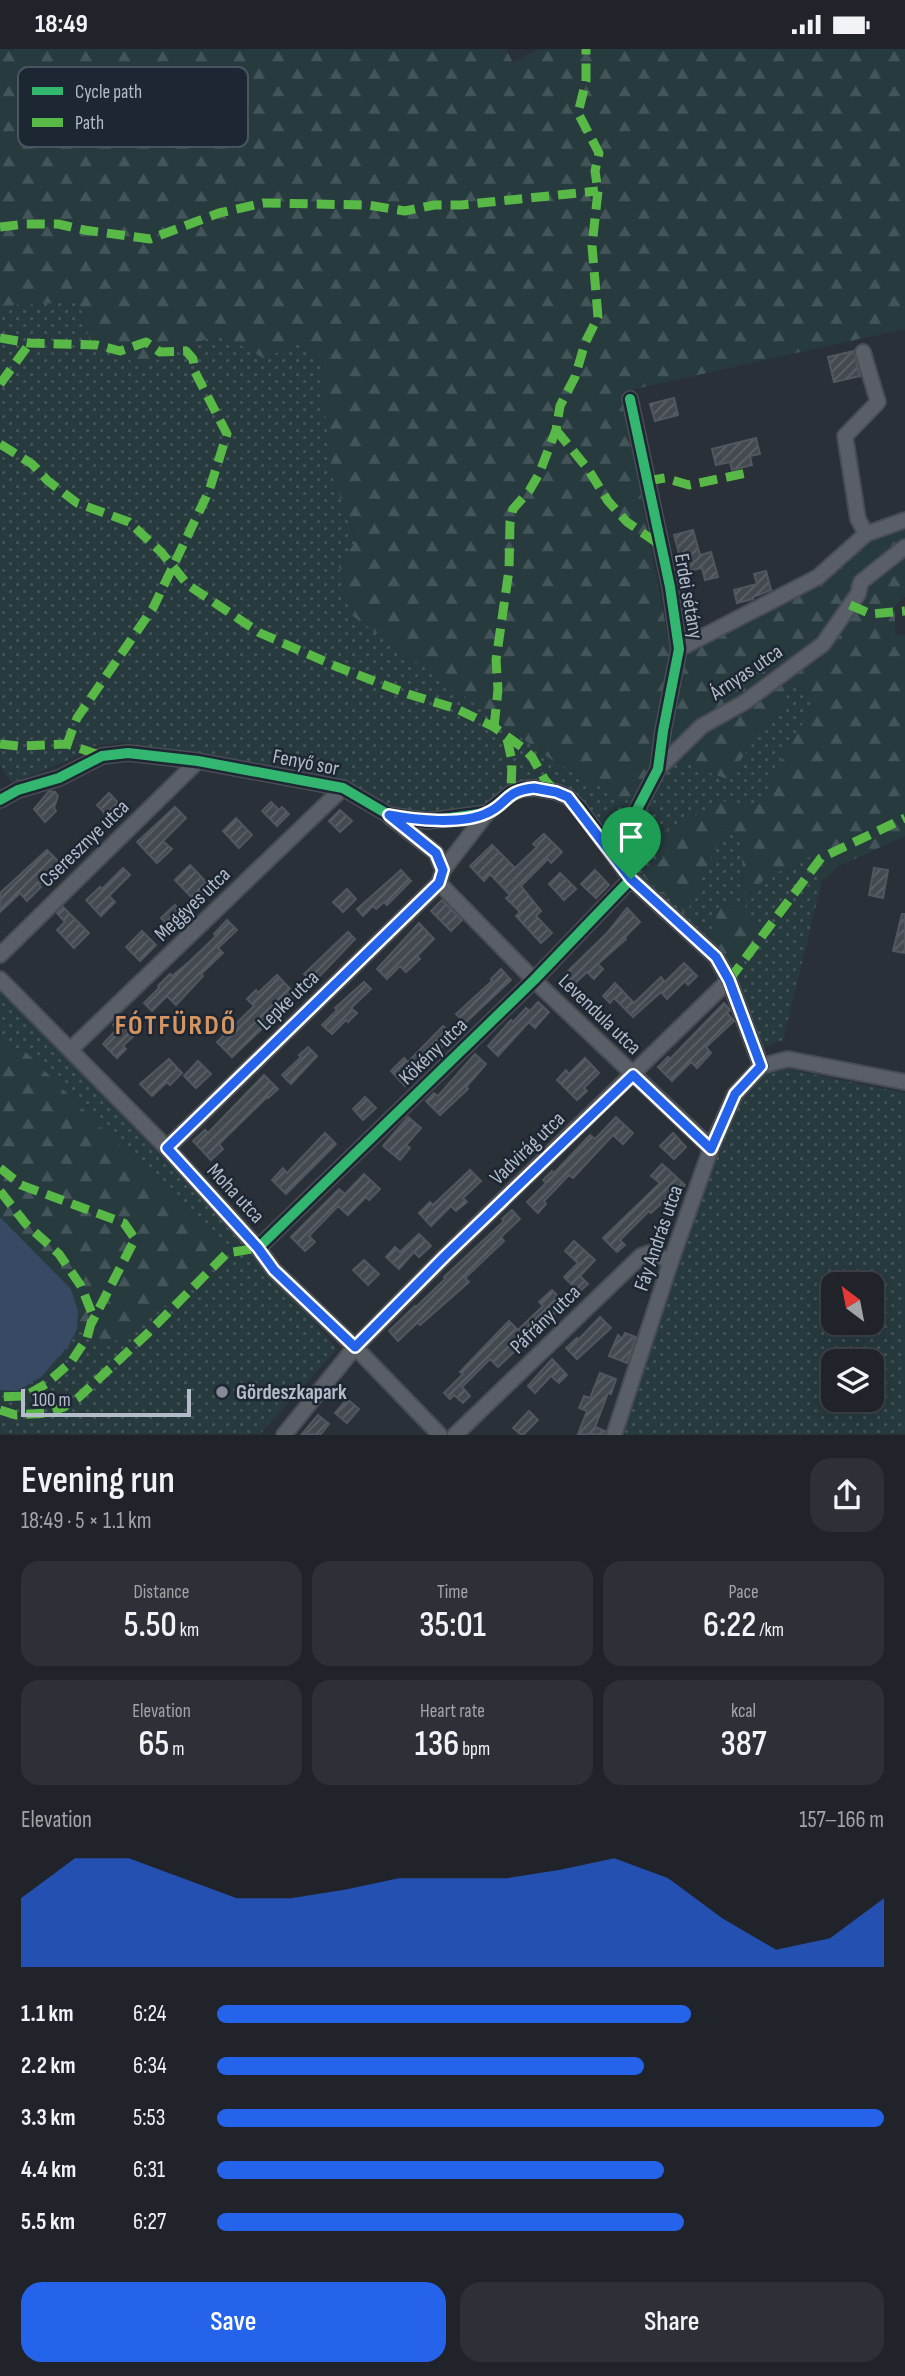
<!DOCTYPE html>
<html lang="en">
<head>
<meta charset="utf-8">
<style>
	:root { --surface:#20242a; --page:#2d3036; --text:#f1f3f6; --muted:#a2a4a8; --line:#3d4147; --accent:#2563eb }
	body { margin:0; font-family:"Sofia Sans Condensed",sans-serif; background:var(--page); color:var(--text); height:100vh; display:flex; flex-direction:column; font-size:26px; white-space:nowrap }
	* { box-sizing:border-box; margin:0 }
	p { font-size:23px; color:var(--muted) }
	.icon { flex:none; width:38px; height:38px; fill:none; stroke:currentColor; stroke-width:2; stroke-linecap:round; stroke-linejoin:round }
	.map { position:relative; height:1386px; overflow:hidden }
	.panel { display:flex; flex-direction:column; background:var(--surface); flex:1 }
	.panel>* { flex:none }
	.needle { width:46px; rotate:328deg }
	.tools { position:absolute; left:821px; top:1223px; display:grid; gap:14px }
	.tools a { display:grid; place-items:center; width:63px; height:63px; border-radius:14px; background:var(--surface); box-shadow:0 7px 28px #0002,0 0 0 2px var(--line); font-size:35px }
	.scale { position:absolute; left:21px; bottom:18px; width:170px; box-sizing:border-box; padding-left:7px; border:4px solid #b4bcc9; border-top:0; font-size:19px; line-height:24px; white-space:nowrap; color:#b4bcc9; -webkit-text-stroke:5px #1d2633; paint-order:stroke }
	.pin { position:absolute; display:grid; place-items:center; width:60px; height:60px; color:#fff; margin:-72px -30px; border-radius:50% 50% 50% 0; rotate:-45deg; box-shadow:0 0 7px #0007 }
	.pin .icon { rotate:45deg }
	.round { display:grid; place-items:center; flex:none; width:74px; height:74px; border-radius:21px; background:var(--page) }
	.summary { display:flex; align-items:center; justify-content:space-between; height:119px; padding:0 21px }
	h1 { font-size:38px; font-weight:600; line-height:52px }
	.stats { display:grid; grid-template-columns:repeat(3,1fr); gap:10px; height:119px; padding:7px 21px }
	.stats div { display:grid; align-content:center; border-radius:18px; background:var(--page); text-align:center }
	.stats b { font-size:35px; font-weight:600 }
	.stats small { font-size:19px; font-weight:400 }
	.stats p { font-size:19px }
	.chart { height:196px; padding:14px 21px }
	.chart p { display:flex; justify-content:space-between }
	.chart svg { width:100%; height:126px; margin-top:7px; fill:var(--accent); opacity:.7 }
	.cta { display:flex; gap:14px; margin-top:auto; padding:14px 21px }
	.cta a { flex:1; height:80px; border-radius:21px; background:var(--accent); color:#fff; font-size:28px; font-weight:600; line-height:80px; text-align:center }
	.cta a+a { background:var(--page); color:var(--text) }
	ul { padding:0 21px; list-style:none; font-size:23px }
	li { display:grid; grid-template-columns:112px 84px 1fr; align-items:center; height:52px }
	li i { height:18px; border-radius:9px; background:var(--accent) }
	.status { display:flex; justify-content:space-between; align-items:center; height:49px; padding:0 35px; background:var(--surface); direction:ltr }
	.status svg { height:19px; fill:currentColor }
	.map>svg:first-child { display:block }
	.grass { fill:url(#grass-dots); fill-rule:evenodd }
	.forest { fill:url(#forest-firs) }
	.water { fill:#384963 }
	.building { fill:url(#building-hatch); stroke:#52575f; stroke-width:2 }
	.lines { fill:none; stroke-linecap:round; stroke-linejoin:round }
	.street-casing { stroke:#484c53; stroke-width:18 }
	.street { stroke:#5a5e66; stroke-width:14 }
	.quiet { stroke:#58b947; stroke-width:9; stroke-dasharray:18 9; stroke-linecap:butt }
	.cycleway-casing { stroke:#1d2633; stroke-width:15 }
	.cycleway { stroke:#33b770; stroke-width:10 }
	.route-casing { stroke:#fff; stroke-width:14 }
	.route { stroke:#2563eb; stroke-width:9 }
	.poi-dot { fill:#848b96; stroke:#1d2633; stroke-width:2.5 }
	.labels { text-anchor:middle; stroke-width:5; stroke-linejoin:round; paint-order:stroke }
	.street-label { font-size:21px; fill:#b4bcc9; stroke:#1d2633 }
	.poi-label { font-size:21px; font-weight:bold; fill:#b4bcc9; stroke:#1d2633; text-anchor:start }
	.district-label { font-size:28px; font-weight:bold; letter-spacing:2px; fill:#d59563; stroke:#1d2633 }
	.key { fill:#1d2633; stroke:#4a5360; stroke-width:2 }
	.key-label { font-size:19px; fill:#b4bcc9 }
</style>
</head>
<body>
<div class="status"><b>18:49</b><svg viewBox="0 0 49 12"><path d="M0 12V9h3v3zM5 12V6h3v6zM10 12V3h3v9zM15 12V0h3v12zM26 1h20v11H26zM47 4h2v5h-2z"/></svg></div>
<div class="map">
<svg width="905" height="1386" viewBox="0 0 905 1386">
	<defs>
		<pattern id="grass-dots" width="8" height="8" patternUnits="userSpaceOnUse" patternTransform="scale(1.75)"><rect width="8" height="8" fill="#273a3e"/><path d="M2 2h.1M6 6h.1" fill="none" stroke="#445559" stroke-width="1.8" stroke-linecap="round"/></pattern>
		<pattern id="forest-firs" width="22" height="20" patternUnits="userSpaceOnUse" patternTransform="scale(1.75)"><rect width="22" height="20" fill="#273a3e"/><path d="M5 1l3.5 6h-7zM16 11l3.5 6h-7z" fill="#445559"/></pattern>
		<pattern id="building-hatch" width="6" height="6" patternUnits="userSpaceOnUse" patternTransform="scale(1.75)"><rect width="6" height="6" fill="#444950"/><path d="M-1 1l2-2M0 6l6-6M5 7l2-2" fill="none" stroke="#5d6168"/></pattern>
	</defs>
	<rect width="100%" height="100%" fill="#2a3038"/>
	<g class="grass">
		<path d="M79 253 145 317 185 297 222 285 263 309 305 293 323 310 322 336 332 426 356 493 657 703 727 730 794 637 817 649 759 755 738 760 723 752 642 826 724 781 738 786 744 807 742 829C770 826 789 819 813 805L822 832 783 991 763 998 724 916 732 921 743 909 756 882 749 869 719 903 619 815 567 751 538 740 511 744 462 767 433 768 395 762 330 732 122 693 94 697 62 714 11 734 0 716V257Z"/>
		<polygon points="0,939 239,1185 337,1300 260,1385 0,1385 0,1341 17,1342 69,1296 77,1280 108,1296 146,1272 191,1234 223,1200 26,1003 0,994"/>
		<path d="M782 1019 905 1044V1385L622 1386 712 1112 737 1049 763 1024ZM833 1236H872V1274H833ZM833 1312H872V1351H833Z"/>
	</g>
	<g class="forest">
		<path d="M0 0H506L513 14 538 0H905V283L904 280 621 343 672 609 872 489 905 477V547L895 557V585L905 586V787L839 817 822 832 813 806 789 819 768 827 745 848C742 827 744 808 738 787L724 781 686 865 642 826 663 809 644 793 723 752 738 760 759 755 816 649 794 637 727 730 658 704 651 764 559 716 350 565 339 516 356 492 332 426 322 336 323 310 305 293 263 309 222 285 185 297 145 317 91 296 79 253 0 257Z"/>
		<path d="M745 856 756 882 743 909 733 922C712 908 713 878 719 857Z"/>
		<polygon points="0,994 26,1003 223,1200 191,1234 147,1272 108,1296 77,1280 78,1262 71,1240 0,1168"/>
	</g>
	<polygon class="water" points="0,1168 71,1240 78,1262 77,1280 69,1296 41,1328 17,1342 0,1341"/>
	<g class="building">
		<polygon points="854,302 860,327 834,333 828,308"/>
		<polygon points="674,349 678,366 655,372 650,355"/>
		<polygon points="756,389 760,405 750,407 752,416 732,421 730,413 716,416 712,400"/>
		<polygon points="693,481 700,506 711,503 718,528 705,531 702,519 684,523 674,486"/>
		<polygon points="766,522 771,541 753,548 753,550 737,554 734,541 757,535 754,525"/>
		<polygon points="49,742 55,743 58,747 54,759 56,762 45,773 34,760"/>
		<polygon points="109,744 122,758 110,770 97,756"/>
		<polygon points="271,753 279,761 282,758 289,765 277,777 262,762"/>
		<polygon points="175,758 186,769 163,792 172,800 157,814 137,793"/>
		<polygon points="340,761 352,772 340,783 329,772"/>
		<polygon points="236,769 252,786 239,799 223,782"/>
		<polygon points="544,785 562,803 551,814 548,810 521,837 541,862 536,867 552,884 541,894 516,867 520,863 506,849 510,846 490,825 484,832 470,817 492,796 515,819 537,798 533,795"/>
		<polygon points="47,801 61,815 39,836 41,838 27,852 20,844 0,863 0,844"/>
		<polygon points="190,816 212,839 197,854 175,831"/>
		<polygon points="123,819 130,826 109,847 115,853 101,867 86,851 100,838 102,840"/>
		<polygon points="874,819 888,821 883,849 869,846"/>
		<polygon points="401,821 411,832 387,856 384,853 376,860 373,857 363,867 357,860"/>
		<polygon points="595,821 609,836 596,849 581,835"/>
		<polygon points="560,824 576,840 564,851 549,835"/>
		<polygon points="347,840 356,850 343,863 333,853"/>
		<polygon points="442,851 462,871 451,882 431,862"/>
		<polygon points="175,856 185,866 171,879 161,869"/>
		<polygon points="63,858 89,884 74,899 57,881 65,873 57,864"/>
		<polygon points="627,859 640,873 625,888 626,890 598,915 603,920 594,930 587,923 574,935 565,925 607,884"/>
		<polygon points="902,865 905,865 905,904 893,902"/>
		<polygon points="227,871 237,881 218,899 223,904 201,925 203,927 176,956 167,947 152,962 144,954 159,939 158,937 170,925 172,927 189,913 216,887 214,885"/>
		<polygon points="419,874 434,890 417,907 420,910 406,923 400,917 387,930 377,920"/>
		<polygon points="142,882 156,896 140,912 126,898"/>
		<polygon points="348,883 355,890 313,934 304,925"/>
		<polygon points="684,914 697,927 688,936 685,932 667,950 661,943 633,968 614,949 610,954 603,947 615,934 634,954 661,928 665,933"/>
		<polygon points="501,920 511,931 465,974 456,965 492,932 491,930"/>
		<polygon points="277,926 296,946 276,965 279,968 272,975 270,972 232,1008 217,993 254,957 247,950 256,941 258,944"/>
		<polygon points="364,933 371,940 351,959 357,964 348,973 346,971 332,985 322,976 337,961 335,959"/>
		<polygon points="538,953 549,963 535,979 529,973 498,1007 488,997 511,971 513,973 526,959 530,962"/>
		<polygon points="724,954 730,961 727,964 734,972 706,998 711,1004 697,1019 691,1013 672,1032 658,1018 668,1008 670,1010"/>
		<polygon points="132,966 143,978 123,997 126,1000 117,1009 103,995 117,980 113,976 119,969 123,974"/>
		<polygon points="443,977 455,987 448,996 446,994 405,1037 391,1022 404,1009 408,1013"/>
		<polygon points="308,998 317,1007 291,1035 282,1026 301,1008 299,1006"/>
		<polygon points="475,1005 486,1015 466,1038 468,1040 440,1066 426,1052 434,1044 438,1047"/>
		<polygon points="585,1009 599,1024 584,1039 587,1042 577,1051 557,1031 566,1021 569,1025"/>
		<polygon points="169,1010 182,1024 170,1036 167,1033 152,1047 140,1035"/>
		<polygon points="198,1012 211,1025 196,1039 184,1027"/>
		<polygon points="264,1026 278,1040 268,1049 267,1048 219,1095 223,1100 211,1111 193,1092 205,1081 208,1084"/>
		<polygon points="365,1048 376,1059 363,1071 353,1060"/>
		<polygon points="408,1068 421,1079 406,1096 410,1099 400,1111 383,1097"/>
		<polygon points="616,1068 633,1084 623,1095 613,1086 573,1129 569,1126 544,1152 546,1155 538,1164 527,1153 546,1134 543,1131 552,1122 554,1124 590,1086 595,1090"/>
		<polygon points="325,1084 336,1095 286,1145 272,1131 283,1119 287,1124"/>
		<polygon points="673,1084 686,1098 674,1110 660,1097"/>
		<polygon points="662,1115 685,1136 674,1147 671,1145 651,1164 649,1162 620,1191 625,1196 617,1203 603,1189 660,1134 651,1127"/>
		<polygon points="470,1121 481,1132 463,1149 467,1153 456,1162 451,1157 431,1177 419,1164 430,1153 433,1156"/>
		<polygon points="364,1125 380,1140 369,1151 366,1148 348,1166 338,1157 309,1187 315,1193 305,1202 291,1188 339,1140 345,1145"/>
		<polygon points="512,1161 520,1170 501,1188 504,1192 465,1229 469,1233 420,1276 417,1274 398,1292 389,1282 415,1257 416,1258 446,1229 444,1228 504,1172 502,1170"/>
		<polygon points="419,1185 431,1197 419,1208 414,1203 399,1220 386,1208 395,1198 400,1203"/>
		<polygon points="574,1192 595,1211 580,1227 588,1235 579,1243 564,1228 578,1214 565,1202"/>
		<polygon points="364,1211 379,1225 368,1236 353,1221"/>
		<polygon points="552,1241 565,1255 498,1318 490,1310 462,1338 470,1347 463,1354 454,1346 450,1350 444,1344 463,1325 460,1323 481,1301 509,1272 518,1281 543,1257 539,1253"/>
		<polygon points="600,1268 611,1279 577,1310 566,1299 577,1289 578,1291"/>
		<polygon points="625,1284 636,1288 627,1314 609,1307 618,1286 622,1290"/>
		<polygon points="552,1310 567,1326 559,1334 551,1327 535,1344 528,1337"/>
		<polygon points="600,1324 616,1330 611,1345 608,1344 595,1378 605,1382 605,1385 578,1385 587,1362 579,1359 584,1347 590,1349"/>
		<polygon points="347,1350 359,1360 347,1374 335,1364"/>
		<polygon points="529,1362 538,1371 524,1385 520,1385 513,1379"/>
		<polygon points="318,1366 329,1375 321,1385 302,1385"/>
	</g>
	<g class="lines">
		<defs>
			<g id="street">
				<polyline points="866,485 905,471"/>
				<polyline points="679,600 818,528 866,485 858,470 845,387 878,353 863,303"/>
				<polyline points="658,720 702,677 745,653 823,595 858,545 861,533 905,498"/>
				<polyline points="0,751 18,741 59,729 102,707 128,704 198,712 343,739 389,766 427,772 487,764 511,744 522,740 534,739 556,743 568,748 579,759 631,830 716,908 729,931 761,1017"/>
				<polyline points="390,768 436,804 443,821 439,834 534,931 711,1099"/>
				<polyline points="443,821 487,764"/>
				<polyline points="0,906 198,712"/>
				<polyline points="0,930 167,1099 258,1199 274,1221 355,1298 440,1386"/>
				<polyline points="71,1000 343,739"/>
				<polyline points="761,1017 788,1010 905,1033"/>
				<polyline points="167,1099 439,834"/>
				<polyline points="258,1199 534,931 631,830 628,803 631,772 658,720 663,682 679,600 670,538 630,350"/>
				<polyline points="284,1386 355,1298 445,1207 729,931"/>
				<polyline points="455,1386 641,1207 649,1204 671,1212"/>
				<polyline points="614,1386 671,1212 711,1099 735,1045 761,1017"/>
			</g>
		</defs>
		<use href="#street" class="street-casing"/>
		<use href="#street" class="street"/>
		<g class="quiet">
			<polyline points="0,178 25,175 58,175 84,181 150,190 219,164 263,154 367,156 405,162 434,156 461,156 598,142"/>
			<polyline points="0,289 30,294 97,296 120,302 146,293 160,303 186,302 193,310 195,323 227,385 209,442 153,559 77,669 67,695"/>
			<polyline points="0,335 30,294"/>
			<polyline points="556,381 588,420 608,452 627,473 660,496"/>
			<polyline points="0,395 32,415 48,432 77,454 129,473 161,503 188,536 260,584 335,617 408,645 457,660 494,678 523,699 532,708 545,731 555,742"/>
			<polyline points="647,432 665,429 689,436 747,424"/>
			<polyline points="850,556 871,565 905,562"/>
			<polyline points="494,678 498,641 496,611 509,521 510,473 513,460 529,442 539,425 556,381 560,357 575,328 585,294 598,268 592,197 598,142 595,122 599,104 578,64 586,32 586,0"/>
			<polyline points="507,690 512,712 511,744"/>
			<polyline points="0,695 18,697 67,695 102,707"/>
			<polyline points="729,931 821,809 905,769"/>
			<polyline points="0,1119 21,1136 124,1174 135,1190 91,1275"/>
			<polyline points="0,1142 26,1175 59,1205 81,1237 93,1267 87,1289 71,1313 46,1335 25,1347 0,1348"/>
			<polyline points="0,1361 16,1366 47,1364 64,1358 78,1349 148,1284 227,1204 258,1199"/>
		</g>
		<defs>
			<g id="cycleway">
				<polyline points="0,751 18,741 59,729 102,707 128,704 198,712 343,739 389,766 427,772 487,764 511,744 522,740 534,739 556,743 568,748 579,759 631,830 716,908 729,931 761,1017"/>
				<polyline points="258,1199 534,931 631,830 628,803 631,772 658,720 663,682 679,600 670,538 630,350"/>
			</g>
		</defs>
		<use href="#cycleway" class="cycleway-casing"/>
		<use href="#cycleway" class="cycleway"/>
	</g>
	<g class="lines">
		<defs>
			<path id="route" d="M534 739 556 743 568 748 631 830 716 908 729 931 761 1017 735 1045 711 1100 633 1026 445 1207 355 1298 274 1221 258 1199 167 1099 439 834 443 821 436 804 389 766C415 771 462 776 487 764 508 755 504 742 534 739Z"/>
		</defs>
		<use href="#route" class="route-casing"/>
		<use href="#route" class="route"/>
	</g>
	<circle class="poi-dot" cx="222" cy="1343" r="7"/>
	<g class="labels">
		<g class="street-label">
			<text transform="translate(689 547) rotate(80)" y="7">Erdei sétány</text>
			<text transform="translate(746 623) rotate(-34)" y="7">Árnyas utca</text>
			<text transform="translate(306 713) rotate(11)" y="7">Fenyő sor</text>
			<text transform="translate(84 794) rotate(-44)" y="7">Cseresznye utca</text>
			<text transform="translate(192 855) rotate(-44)" y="7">Meggyes utca</text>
			<text transform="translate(288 951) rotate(-44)" y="7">Lepke utca</text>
			<text transform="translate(600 965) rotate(44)" y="7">Levendula utca</text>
			<text transform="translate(433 1002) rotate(-44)" y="7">Kökény utca</text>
			<text transform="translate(527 1099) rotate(-44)" y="7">Vadvirág utca</text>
			<text transform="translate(236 1144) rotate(47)" y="7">Moha utca</text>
			<text transform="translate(658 1189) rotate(-71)" y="7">Fáy András utca</text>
			<text transform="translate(545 1270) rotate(-44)" y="7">Páfrány utca</text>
		</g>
		<g class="poi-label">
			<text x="236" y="1350">Gördeszkapark</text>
		</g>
		<g class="district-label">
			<text x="176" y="985">FÓTFÜRDŐ</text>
		</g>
	</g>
	<rect x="18" y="18" width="230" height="80" rx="10" class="key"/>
	<rect x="32" y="38" width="31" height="8" fill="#33b770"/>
	<rect x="32" y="69" width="31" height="9" fill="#58b947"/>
	<g class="key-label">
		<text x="75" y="49">Cycle path</text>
		<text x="75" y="80">Path</text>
	</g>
</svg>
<div class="tools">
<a><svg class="needle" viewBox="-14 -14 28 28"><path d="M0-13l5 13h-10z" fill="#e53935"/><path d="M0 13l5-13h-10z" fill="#a2a4a8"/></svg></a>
<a><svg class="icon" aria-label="layers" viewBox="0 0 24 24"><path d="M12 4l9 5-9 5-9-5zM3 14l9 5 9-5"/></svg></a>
</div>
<div class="scale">100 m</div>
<div class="pin" style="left:631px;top:830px;background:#1e9e55"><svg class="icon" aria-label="arrive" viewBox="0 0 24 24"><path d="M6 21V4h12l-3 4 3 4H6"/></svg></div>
</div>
<section class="panel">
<div class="summary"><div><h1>Evening run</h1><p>18:49 · 5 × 1.1 km</p></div><a class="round"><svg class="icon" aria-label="share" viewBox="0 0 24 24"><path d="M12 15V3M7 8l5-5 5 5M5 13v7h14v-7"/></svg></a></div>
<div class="stats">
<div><p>Distance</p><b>5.50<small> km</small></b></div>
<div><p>Time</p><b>35:01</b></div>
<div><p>Pace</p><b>6:22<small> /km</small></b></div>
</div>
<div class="stats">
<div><p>Elevation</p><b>65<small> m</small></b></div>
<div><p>Heart rate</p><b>136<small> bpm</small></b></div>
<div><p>kcal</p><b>387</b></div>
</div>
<div class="chart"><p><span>Elevation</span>157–166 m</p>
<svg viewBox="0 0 160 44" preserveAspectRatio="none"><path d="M0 44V20L10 6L20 6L30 13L40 20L50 20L60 17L70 13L80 13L90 13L100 10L110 6L120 13L130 27L140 38L150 34L160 20V44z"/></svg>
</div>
<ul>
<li><b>1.1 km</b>6:24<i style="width:71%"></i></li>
<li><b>2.2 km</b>6:34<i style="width:64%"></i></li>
<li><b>3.3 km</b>5:53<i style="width:100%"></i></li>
<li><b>4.4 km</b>6:31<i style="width:67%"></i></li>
<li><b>5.5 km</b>6:27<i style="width:70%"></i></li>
</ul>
<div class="cta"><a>Save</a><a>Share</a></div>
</section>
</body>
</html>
